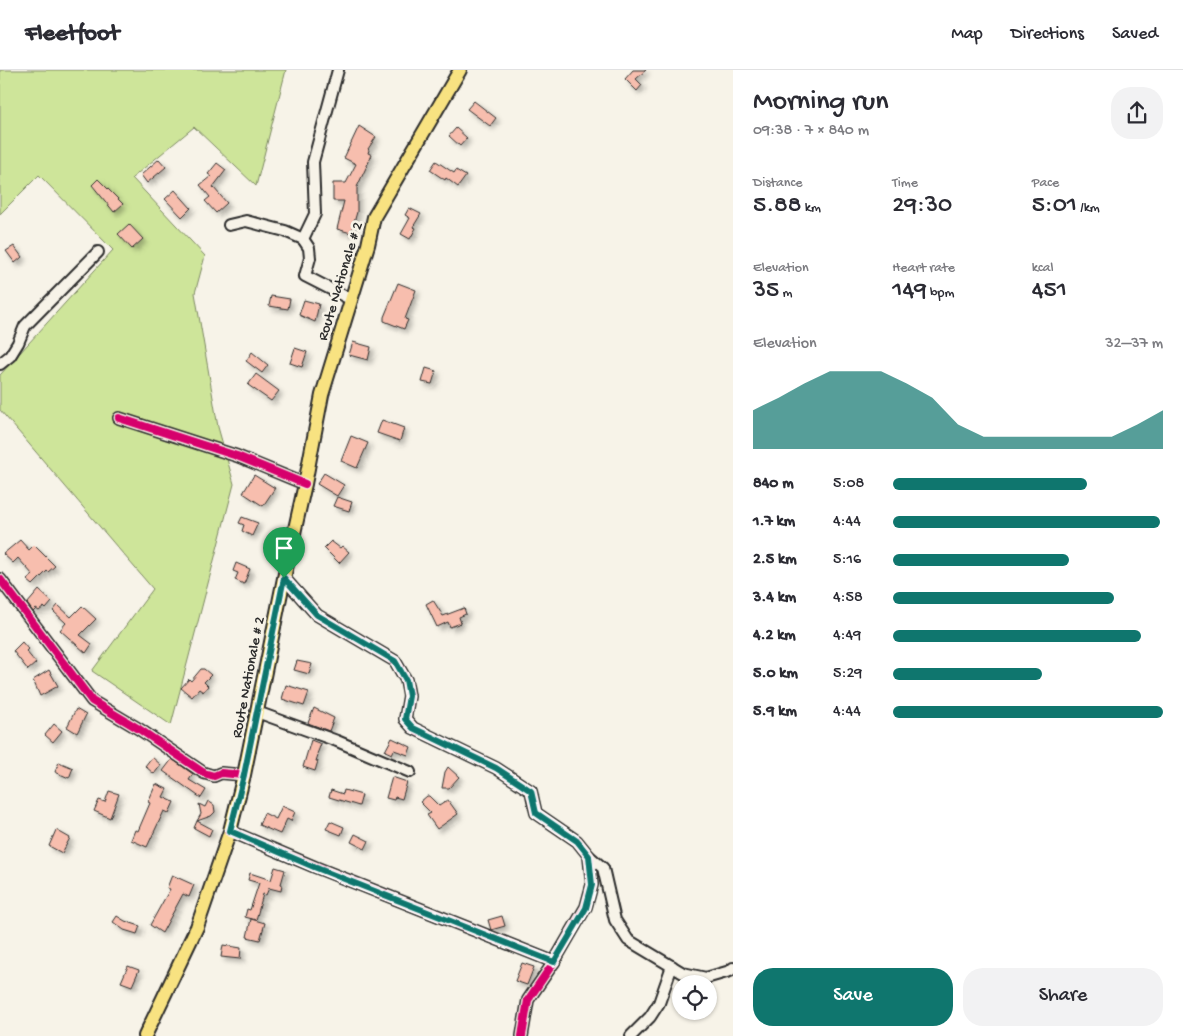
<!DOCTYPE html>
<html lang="en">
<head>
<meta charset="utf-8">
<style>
	:root { --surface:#fff; --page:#f2f2f3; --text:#2b2b33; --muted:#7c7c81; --line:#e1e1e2; --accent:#0f766e }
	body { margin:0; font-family:"Gochi Hand",sans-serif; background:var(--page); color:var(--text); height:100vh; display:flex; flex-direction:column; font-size:19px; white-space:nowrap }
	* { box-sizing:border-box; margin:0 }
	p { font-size:16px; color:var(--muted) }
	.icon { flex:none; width:28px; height:28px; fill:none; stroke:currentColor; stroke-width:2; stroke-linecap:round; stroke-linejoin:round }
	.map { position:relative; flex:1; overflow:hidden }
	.details { display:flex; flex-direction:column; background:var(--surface); width:450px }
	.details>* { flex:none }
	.controls { position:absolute; left:672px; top:905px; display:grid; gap:10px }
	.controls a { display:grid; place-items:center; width:45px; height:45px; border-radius:50%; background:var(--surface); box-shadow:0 1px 4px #0004; font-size:25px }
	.pin { position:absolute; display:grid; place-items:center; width:42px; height:42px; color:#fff; margin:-51px -21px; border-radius:50% 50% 50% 0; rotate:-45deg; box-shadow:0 0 5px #0007 }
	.pin .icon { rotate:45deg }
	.round { display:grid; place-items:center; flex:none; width:52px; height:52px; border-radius:20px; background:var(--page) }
	.summary { display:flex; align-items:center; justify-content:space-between; height:85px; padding:0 20px }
	h1 { font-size:28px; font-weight:600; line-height:38px }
	.figures { display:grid; grid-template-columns:repeat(3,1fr); gap:8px; height:85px; padding:5px 20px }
	.figures div { display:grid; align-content:center }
	.figures b { font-size:25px; font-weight:600 }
	.figures small { font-size:14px; font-weight:400 }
	.figures p { font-size:14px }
	.chart { height:140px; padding:10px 20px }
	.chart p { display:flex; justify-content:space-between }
	.chart svg { width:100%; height:90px; margin-top:5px; fill:var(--accent); opacity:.7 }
	.button { display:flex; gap:10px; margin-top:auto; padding:10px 20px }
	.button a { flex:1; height:58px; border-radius:20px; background:var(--accent); color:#fff; font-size:20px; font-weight:600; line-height:58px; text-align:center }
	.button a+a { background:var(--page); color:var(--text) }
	ul { padding:0 20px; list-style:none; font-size:16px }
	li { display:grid; grid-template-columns:80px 60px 1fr; align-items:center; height:38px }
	li i { height:12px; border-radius:6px; background:var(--accent) }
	header { display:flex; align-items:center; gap:30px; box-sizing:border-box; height:70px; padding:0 25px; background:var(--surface); border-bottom:1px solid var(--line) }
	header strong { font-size:24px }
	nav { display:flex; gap:28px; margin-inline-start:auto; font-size:18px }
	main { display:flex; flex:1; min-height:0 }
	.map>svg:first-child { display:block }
	.green { fill:#cee59a; stroke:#7c8862 }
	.building { fill:#f7beae; stroke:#2b2b2b; filter:url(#shadow) }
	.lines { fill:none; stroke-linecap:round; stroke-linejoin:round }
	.minor-casing { stroke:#2b2b2b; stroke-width:14 }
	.major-casing { stroke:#2b2b2b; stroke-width:16 }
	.minor { stroke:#f7f3e8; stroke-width:10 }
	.major { stroke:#f8e281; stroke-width:12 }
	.cycleway-casing { stroke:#f7f3e8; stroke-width:11 }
	.cycleway { stroke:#d6006c; stroke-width:8 }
	.route-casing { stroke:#fff; stroke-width:10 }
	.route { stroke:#0f766e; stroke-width:6 }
	.labels { text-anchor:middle; stroke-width:5; stroke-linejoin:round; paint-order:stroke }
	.street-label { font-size:15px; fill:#2b2b2b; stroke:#f7f3e8 }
</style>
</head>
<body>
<header>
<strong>Fleetfoot</strong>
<nav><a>Map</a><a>Directions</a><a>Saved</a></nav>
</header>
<main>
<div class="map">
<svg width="733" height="966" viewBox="0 0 733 966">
	<defs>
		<filter id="shadow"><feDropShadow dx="3.5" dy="3.5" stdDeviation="2.5" flood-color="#0004"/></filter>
	</defs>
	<rect width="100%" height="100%" fill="#f7f3e8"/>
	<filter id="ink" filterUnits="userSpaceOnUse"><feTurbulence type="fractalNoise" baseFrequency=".02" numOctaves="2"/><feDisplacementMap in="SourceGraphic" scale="10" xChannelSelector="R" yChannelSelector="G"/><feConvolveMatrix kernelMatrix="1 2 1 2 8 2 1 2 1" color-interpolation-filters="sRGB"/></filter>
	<g filter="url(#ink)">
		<polygon class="green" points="0,0 286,0 256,116 194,57 132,108 205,186 195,223 218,357 234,414 171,655 92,601 153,519 0,340 0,305 113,180 39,105 0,144"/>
		<g class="building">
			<polygon points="633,0 646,0 636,9 642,15 637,21 625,9"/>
			<polygon points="474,31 496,48 490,56 467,39"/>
			<polygon points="359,56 376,67 368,79 369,80 368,83 372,85 357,117 357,142 351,163 337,159 344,131 333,131 333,113 346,113 356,94 344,88"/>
			<polygon points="456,58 467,68 460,76 449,66"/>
			<polygon points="159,89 166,97 147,113 141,105"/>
			<polygon points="436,91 454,103 456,100 466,106 458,117 446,108 445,110 430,100"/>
			<polygon points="217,93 226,100 213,117 227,133 216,143 205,131 210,127 200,115 211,106 208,104"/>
			<polygon points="98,109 123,134 114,142 92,115"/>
			<polygon points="175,120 191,138 182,147 165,129"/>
			<polygon points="409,138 421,144 413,157 416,158 410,169 401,164 410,148 405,145"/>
			<polygon points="129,154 143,169 132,179 118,164"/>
			<polygon points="14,176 22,187 15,193 6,181"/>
			<polygon points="398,213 416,220 405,249 408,250 404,259 384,251 384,247"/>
			<polygon points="271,226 290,229 288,239 269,236"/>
			<polygon points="304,230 319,234 315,252 299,245"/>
			<polygon points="353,272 371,277 368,290 349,285"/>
			<polygon points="295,278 307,282 302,297 290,293"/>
			<polygon points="252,282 268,295 262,303 246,291"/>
			<polygon points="426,298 436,301 432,314 422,312"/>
			<polygon points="256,304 279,321 271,331 248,315"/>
			<polygon points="382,350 404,358 400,371 377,363"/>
			<polygon points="351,366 368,373 357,398 341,391"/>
			<polygon points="324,403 344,415 337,426 317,414"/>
			<polygon points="254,405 275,418 263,436 243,423"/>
			<polygon points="337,427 352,432 349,441 333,436"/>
			<polygon points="242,447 258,453 252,466 242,461 244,455 239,453"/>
			<polygon points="20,470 29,480 34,475 55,496 48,502 47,501 33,515 27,510 33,505 18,488 13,493 3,484"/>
			<polygon points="331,471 340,478 342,476 349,482 339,493 324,478"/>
			<polygon points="236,493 250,499 244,514 235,510 238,503 233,501"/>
			<polygon points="39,520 52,532 46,539 44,537 39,541 36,539 33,542 27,534"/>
			<polygon points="433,530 443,546 464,538 466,544 459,547 461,553 450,557 448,552 437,557 426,534"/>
			<polygon points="58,535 71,547 82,536 96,549 80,565 92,574 86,583 60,560 66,553 53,541"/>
			<polygon points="22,572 28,579 26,581 36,593 28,600 13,581"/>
			<polygon points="297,591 312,594 309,604 294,600"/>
			<polygon points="201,599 204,599 211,605 204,612 208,616 203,622 199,619 192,627 181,618 189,609 191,611"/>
			<polygon points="49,600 58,616 40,626 33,610"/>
			<polygon points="286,615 309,622 304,636 282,629"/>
			<polygon points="314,638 334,648 329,661 308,653"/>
			<polygon points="76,639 86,645 77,663 67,657"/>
			<polygon points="54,654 62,661 53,672 45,665"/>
			<polygon points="392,668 411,677 408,685 394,680 392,684 385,681"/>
			<polygon points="311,670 321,674 317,684 318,685 316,691 318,691 315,701 303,697"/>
			<polygon points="152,687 161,695 154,704 145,696"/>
			<polygon points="172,689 193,704 189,710 206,720 201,728 163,701"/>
			<polygon points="59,692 73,698 69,708 55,702"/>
			<polygon points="448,697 459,707 449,718 442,718 445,702"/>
			<polygon points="392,707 407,712 402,729 395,727 394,730 386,728"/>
			<polygon points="156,714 167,719 163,727 174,732 169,743 164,741 147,777 131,770 135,760 138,761 150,733 148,732"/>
			<polygon points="331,720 343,724 344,720 362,725 359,736 329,727"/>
			<polygon points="109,721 119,724 110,748 94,741 99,730 105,732"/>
			<polygon points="427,726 429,726 439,736 448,730 458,744 437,759 427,745 431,743 420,732"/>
			<polygon points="208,731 214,735 215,742 211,746 197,751 201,744 199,734 205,737"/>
			<polygon points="282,736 295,742 291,751 287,749 280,764 259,755 264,743 276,749"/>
			<polygon points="197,751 212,759 209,766 194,758"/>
			<polygon points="330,751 344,757 341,765 326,759"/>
			<polygon points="56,760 70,768 62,783 49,776"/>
			<polygon points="355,764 369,771 365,779 351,772"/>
			<polygon points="275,797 285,800 281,814 282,814 281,821 269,818 266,825 263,824 256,850 245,847 247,839 250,840 259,813 248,810 250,803 271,810"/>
			<polygon points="172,805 194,815 189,827 183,824 162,863 150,855 170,819 167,818"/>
			<polygon points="117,846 125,851 140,856 137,864 124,860 113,852"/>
			<polygon points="502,846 505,856 491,860 488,850"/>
			<polygon points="251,849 265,853 260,870 247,867"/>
			<polygon points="223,875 241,878 240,889 221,887"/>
			<polygon points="522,893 534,897 527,915 515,911"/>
			<polygon points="128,896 139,900 132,916 121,912"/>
		</g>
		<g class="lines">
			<defs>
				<g id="minor">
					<polyline points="229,155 246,151 285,161 303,169 309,178 310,188 305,206 350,229"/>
					<polyline points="303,169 315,144 313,92 338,0"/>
					<polyline points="0,294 10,286 18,273 25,256 98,182"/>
					<polyline points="119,348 237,386 305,414"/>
					<polyline points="284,508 317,545 395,591 406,610 409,626 405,649 413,658 496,698 531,721 536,743 577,771 589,786 592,815 586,837 554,892 528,930 522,966"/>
					<polyline points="0,509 92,631 139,659 204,703 214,706 221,703 244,705"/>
					<polyline points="257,642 337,671 410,702"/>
					<polyline points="230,761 315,797 554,892"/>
					<polyline points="589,786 603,798 615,850 628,870 683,903 706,908 730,901 733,898"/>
					<polyline points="631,966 650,947 659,933 672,896"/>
				</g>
				<polyline id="major" points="145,966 197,857 230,761 244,705 284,508 305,414 322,325 368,175 374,147 460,0"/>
			</defs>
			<use href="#minor" class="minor-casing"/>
			<use href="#major" class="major-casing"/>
			<use href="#minor" class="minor"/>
			<use href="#major" class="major"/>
			<defs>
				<g id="cycleway">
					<polyline points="119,348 237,386 305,414"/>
					<polyline points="284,508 317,545 395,591 406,610 409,626 405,649 413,658 496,698 531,721 536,743 577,771 589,786 592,815 586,837 554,892 528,930 522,966"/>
					<polyline points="0,509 92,631 139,659 204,703 214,706 221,703 244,705"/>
					<polyline points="230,761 315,797 554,892"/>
				</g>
			</defs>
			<use href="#cycleway" class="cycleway-casing"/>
			<use href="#cycleway" class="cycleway"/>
		</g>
	</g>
	<g class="lines" filter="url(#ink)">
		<defs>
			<polygon id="route" points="284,508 317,545 395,591 406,610 409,626 405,649 413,658 496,698 531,721 536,743 577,771 589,786 592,815 586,838 554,892 314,797 230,761 244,705"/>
		</defs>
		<use href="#route" class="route-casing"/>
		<use href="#route" class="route"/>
	</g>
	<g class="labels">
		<g class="street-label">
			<text transform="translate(339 211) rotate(-73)" y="5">Route Nationale # 2</text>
			<text transform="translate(247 607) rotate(-79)" y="5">Route Nationale # 2</text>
		</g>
	</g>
</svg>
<div class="controls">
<a><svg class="icon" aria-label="locate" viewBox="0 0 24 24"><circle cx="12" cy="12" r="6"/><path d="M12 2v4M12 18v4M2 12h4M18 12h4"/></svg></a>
</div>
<div class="pin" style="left:284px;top:508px;background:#1e9e55"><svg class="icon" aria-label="arrive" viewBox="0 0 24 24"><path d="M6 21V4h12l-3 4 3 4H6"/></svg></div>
</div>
<section class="details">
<div class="summary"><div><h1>Morning run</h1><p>09:38 · 7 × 840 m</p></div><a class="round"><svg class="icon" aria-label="share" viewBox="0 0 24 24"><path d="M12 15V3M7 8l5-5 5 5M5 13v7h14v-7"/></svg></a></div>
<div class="figures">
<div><p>Distance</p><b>5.88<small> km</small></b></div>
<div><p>Time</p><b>29:30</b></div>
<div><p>Pace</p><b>5:01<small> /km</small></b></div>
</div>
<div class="figures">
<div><p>Elevation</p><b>35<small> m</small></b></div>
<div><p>Heart rate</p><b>149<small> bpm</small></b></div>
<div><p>kcal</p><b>451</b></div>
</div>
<div class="chart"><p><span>Elevation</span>32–37 m</p>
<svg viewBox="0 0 160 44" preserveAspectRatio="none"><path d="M0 44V25L10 19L20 12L30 6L40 6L50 6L60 12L70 19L80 32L90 38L100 38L110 38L120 38L130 38L140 38L150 32L160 25V44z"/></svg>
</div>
<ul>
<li><b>840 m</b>5:08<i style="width:72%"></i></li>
<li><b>1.7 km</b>4:44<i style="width:99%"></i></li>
<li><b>2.5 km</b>5:16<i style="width:65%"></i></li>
<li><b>3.4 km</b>4:58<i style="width:82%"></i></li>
<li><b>4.2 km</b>4:49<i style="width:92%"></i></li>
<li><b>5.0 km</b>5:29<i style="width:55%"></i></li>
<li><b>5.9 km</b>4:44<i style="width:100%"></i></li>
</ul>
<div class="button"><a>Save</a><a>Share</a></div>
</section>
</main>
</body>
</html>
